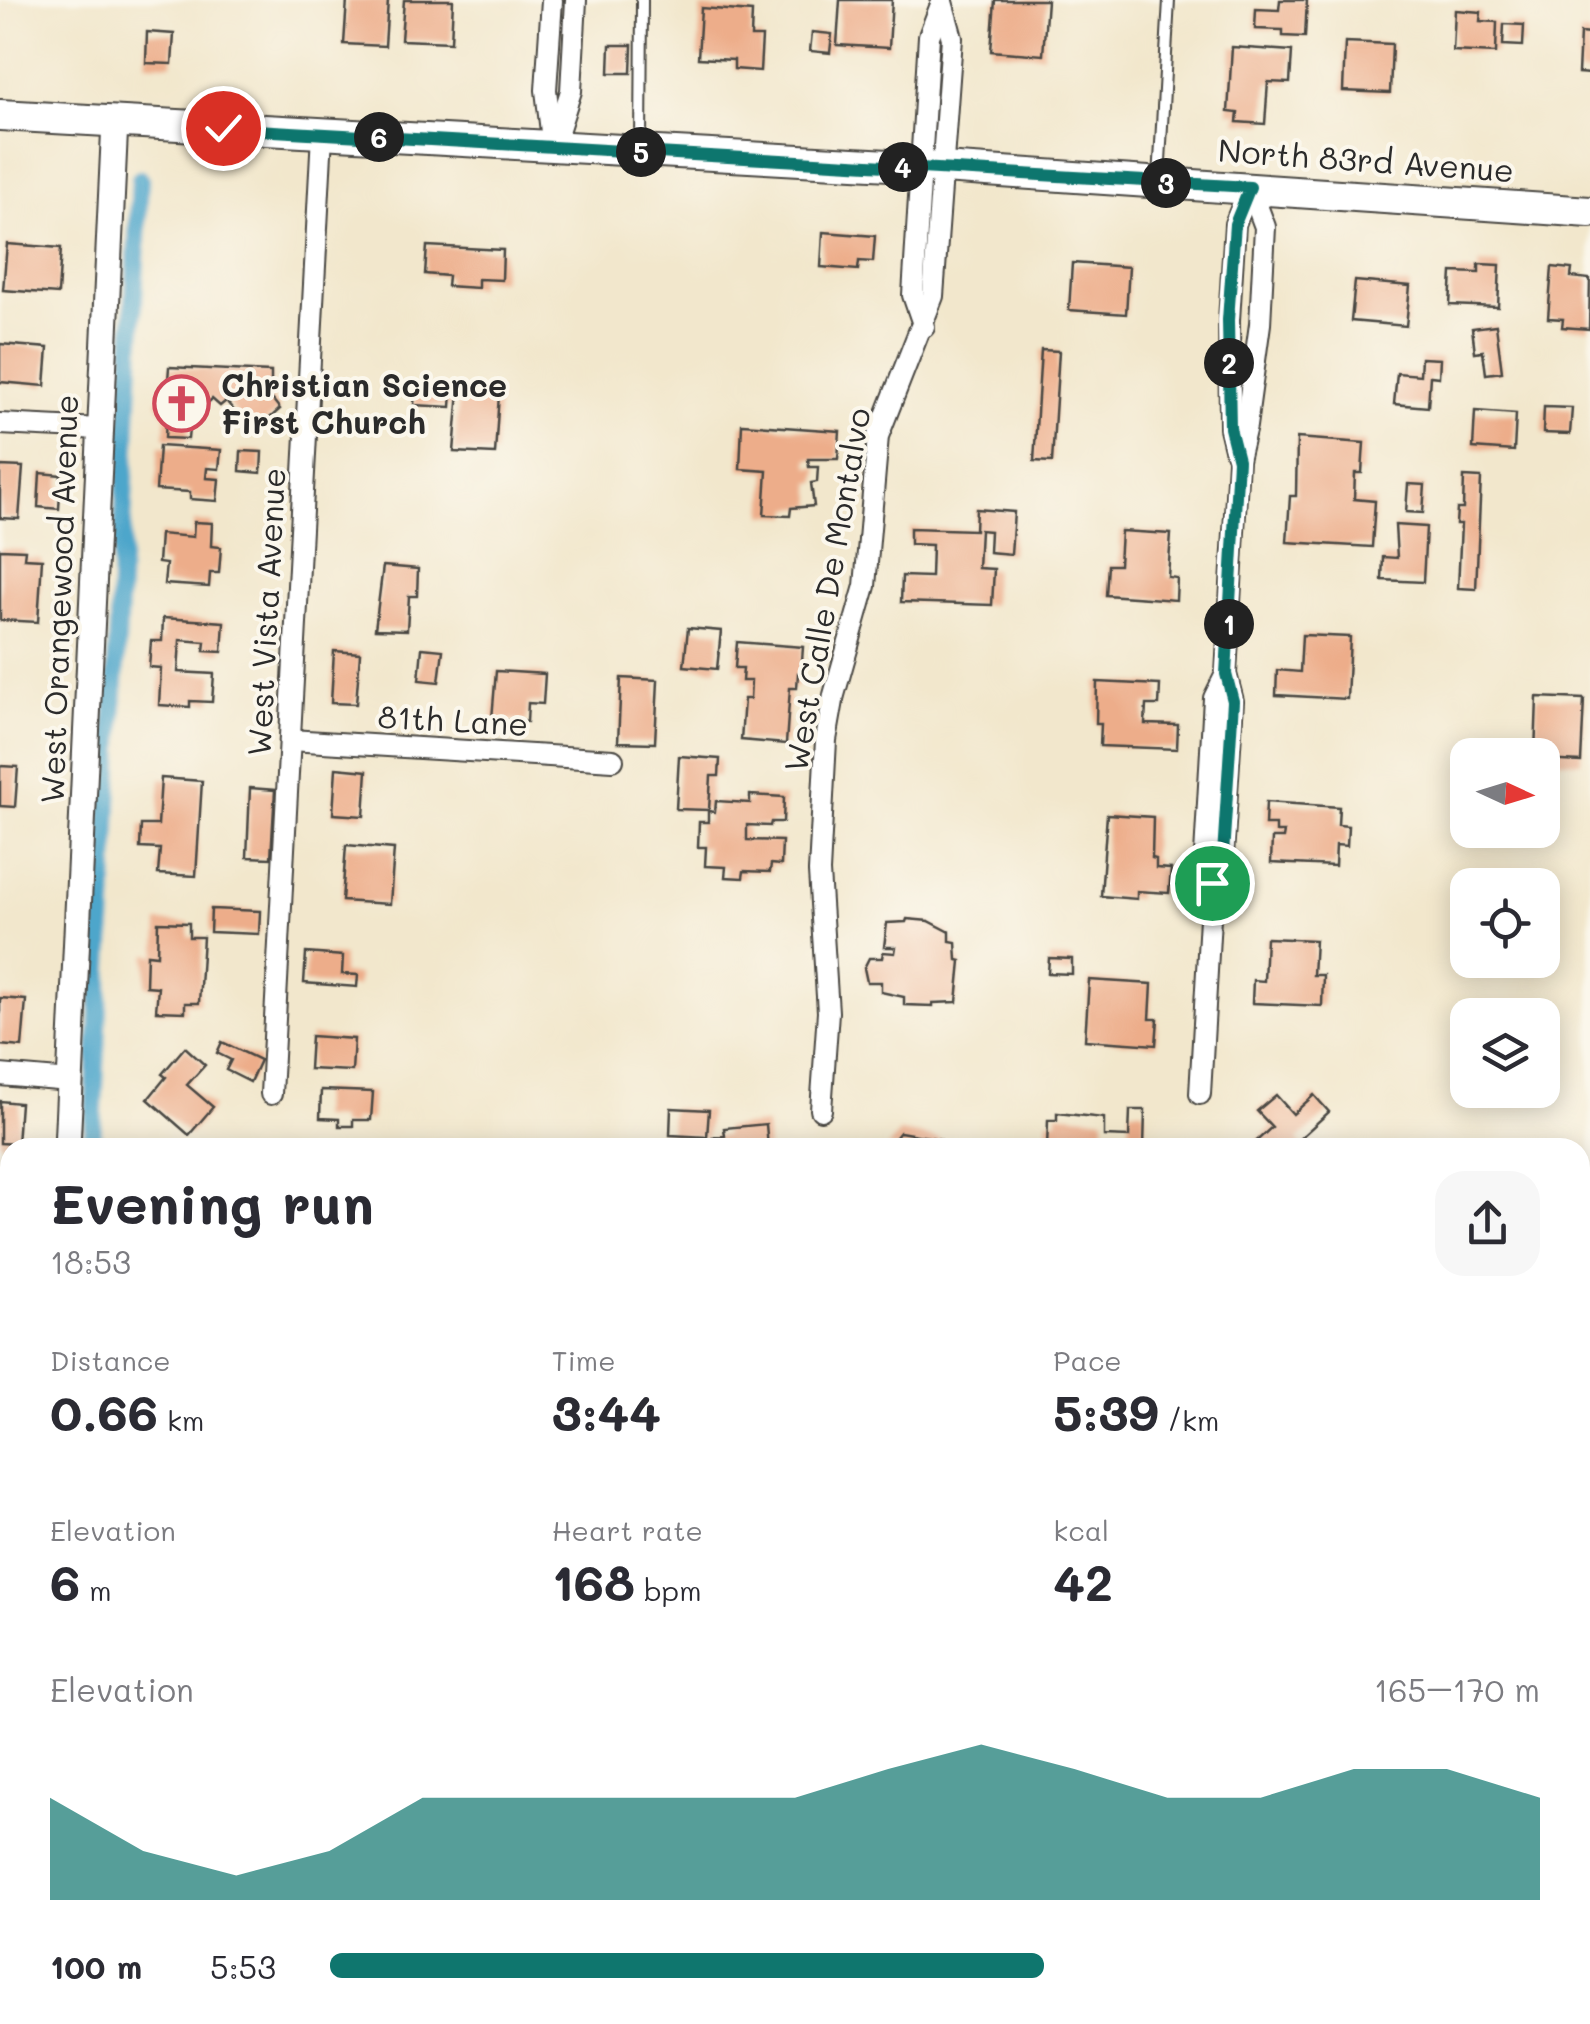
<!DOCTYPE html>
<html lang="en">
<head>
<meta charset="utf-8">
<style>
	:root { --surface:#fff; --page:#f7f7f7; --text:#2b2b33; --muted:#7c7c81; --accent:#0f766e }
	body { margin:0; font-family:Mali,sans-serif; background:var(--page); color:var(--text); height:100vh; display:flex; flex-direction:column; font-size:38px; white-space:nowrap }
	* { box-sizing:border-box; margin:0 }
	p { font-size:32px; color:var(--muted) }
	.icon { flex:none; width:55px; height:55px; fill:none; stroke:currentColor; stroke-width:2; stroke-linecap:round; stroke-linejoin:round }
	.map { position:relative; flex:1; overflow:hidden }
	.drawer { position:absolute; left:0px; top:1138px; width:1590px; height:888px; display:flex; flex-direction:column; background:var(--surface); border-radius:30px 30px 0 0; box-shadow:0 5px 25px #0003 }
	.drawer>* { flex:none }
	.needle { width:65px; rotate:94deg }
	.fabs { position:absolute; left:1450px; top:738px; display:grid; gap:20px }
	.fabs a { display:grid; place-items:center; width:110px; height:110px; border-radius:20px; background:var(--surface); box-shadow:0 5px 25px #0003; font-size:50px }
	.pin { position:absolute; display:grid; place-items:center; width:85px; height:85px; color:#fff; margin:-42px; border:5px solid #fff; border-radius:50%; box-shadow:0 2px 10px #0007 }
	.km { position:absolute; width:50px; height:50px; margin:-25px; border-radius:50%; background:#222; color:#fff; font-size:28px; line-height:50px; text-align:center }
	.round { display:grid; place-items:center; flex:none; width:105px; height:105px; border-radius:30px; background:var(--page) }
	.head { display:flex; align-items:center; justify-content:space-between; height:170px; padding:0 50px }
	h1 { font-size:55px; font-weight:700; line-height:75px }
	.metrics { display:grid; grid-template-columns:repeat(3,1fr); gap:15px; height:170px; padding:10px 50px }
	.metrics div { display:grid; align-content:center }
	.metrics b { font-size:50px; font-weight:700 }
	.metrics small { font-size:28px; font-weight:400 }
	.metrics p { font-size:28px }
	.chart { height:280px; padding:20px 50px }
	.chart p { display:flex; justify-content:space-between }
	.chart svg { width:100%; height:180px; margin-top:10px; fill:var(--accent); opacity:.7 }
	ul { padding:0 50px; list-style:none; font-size:32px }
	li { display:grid; grid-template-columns:160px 120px 1fr; align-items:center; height:75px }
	li i { height:25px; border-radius:12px; background:var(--accent) }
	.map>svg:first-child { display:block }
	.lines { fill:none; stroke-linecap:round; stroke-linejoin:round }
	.stream { stroke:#4ea6cb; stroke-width:5 }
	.canal { stroke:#4ea6cb; stroke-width:18 }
	.building { fill:#edad8a }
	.service-casing { stroke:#494743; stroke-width:14 }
	.minor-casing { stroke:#494743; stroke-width:24 }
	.tertiary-casing { stroke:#494743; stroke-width:29 }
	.secondary-casing { stroke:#494743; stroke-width:34 }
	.service { stroke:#fff; stroke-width:10 }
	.minor { stroke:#fff; stroke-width:20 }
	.tertiary { stroke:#fff; stroke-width:25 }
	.secondary { stroke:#fff; stroke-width:30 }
	.route-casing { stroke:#fff; stroke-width:20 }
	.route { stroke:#0f766e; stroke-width:12 }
	.labels { text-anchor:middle; stroke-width:8; stroke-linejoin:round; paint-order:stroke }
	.street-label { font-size:32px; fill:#2b2b2b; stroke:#fbf7ec }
	.poi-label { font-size:32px; font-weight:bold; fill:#2b2b2b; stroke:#fbf7ec; text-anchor:start }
</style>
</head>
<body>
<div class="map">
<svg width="1590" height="2024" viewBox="0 0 1590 2024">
	<rect width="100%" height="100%" fill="#fbf7ec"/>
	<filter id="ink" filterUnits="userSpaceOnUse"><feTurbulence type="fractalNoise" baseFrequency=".01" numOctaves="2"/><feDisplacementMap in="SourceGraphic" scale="20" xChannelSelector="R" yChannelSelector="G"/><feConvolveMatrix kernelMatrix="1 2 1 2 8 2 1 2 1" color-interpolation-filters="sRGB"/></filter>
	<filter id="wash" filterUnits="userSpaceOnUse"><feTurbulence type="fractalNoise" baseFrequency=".0048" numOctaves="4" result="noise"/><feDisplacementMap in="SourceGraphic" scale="40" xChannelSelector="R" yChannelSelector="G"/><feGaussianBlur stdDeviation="2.25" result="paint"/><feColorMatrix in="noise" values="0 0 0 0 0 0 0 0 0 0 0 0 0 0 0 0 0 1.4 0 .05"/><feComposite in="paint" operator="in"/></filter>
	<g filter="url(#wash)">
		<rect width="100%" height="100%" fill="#f2e7cc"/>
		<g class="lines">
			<g class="stream">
				<polyline points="3,1216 10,1214"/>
				<polyline points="0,1278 10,1287"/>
			</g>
			<g class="canal">
				<polyline points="92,1148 140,179"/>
				<polyline points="42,2024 43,2015"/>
			</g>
		</g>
		<g id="blocks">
			<g class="building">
				<polygon points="347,0 388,0 385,46 344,44"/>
				<polygon points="404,0 453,0 451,42 401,40"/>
				<polygon points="840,0 892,0 889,48 837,45"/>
				<polygon points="995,0 1047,0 1043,55 991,51"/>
				<polygon points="1280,0 1307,0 1305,37 1283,36 1283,30 1255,29 1256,9 1279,10"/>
				<polygon points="701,8 752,12 751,37 762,37 760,71 734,69 734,60 698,58"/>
				<polygon points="1455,10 1481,12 1480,21 1497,22 1496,53 1453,51"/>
				<polygon points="1504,24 1524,25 1523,46 1503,45"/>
				<polygon points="147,32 174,34 172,64 146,63"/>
				<polygon points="812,32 832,34 830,53 810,51"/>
				<polygon points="1580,33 1590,34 1590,74 1578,73"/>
				<polygon points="1345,42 1392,44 1390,93 1343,91"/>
				<polygon points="610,45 632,45 631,73 609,73"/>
				<polygon points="1232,47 1292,51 1290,83 1268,82 1265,124 1237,122 1238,113 1228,112"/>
				<polygon points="823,232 875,236 873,262 859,261 858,270 821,267"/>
				<polygon points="7,244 61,248 58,294 3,290"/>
				<polygon points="427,246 503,250 502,280 478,279 478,288 447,286 448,276 425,274"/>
				<polygon points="1072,263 1129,267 1126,314 1069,310"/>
				<polygon points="1479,264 1500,265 1498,307 1450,305 1452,272 1479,273"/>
				<polygon points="1552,267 1572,269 1571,277 1590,279 1589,329 1562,327 1563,319 1548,318"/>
				<polygon points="1355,281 1410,286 1406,326 1351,321"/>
				<polygon points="1496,325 1502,372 1486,374 1483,351 1475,352 1472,328"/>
				<polygon points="0,344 48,348 45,386 0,382"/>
				<polygon points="1041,350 1059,351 1052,462 1034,461"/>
				<polygon points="1421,358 1440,359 1439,377 1430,376 1428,407 1394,404 1397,373 1420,375"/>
				<polygon points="169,367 271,372 271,386 265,390 280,409 253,433 226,401 220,406 212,399 190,419 188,439 165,438 166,416 156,402 173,385 168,380"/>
				<polygon points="415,390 452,392 451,407 414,405"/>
				<polygon points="459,391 499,394 495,454 454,452"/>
				<polygon points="1544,407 1572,408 1570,434 1543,433"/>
				<polygon points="1475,411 1516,414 1514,451 1473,448"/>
				<polygon points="742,424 840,431 838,459 808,459 809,467 818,467 817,482 811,483 814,506 791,508 790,516 764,515 767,471 740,469"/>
				<polygon points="1297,438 1364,443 1362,473 1355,473 1354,499 1375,501 1372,547 1287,542 1290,496 1296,496"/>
				<polygon points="159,446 221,450 219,469 207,468 206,478 219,479 217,501 190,499 190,492 156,490"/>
				<polygon points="241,451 262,452 261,473 240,471"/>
				<polygon points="0,466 23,467 19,519 0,518"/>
				<polygon points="40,473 61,475 59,509 38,507"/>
				<polygon points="1464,477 1481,478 1476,589 1458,588 1461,524 1456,524 1457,509 1463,509"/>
				<polygon points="1408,484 1425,485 1423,513 1406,512"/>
				<polygon points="976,509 1014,512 1011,554 989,552 990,531 980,530 978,568 994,569 992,605 901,602 902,576 931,577 932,545 910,544 910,528 975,530"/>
				<polygon points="194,522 212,523 211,546 221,547 219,573 210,573 209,587 164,584 166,564 158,563 160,534 193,537"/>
				<polygon points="1395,525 1426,527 1423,582 1382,580 1383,557 1397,558"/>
				<polygon points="1121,531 1171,534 1168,577 1177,578 1176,600 1106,595 1108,565 1119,565"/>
				<polygon points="0,549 25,550 24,558 42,559 38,622 0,620"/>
				<polygon points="383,566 418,569 417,596 409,596 407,630 375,629"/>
				<polygon points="163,618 224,622 222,652 204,651 205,642 180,640 178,672 214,674 212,702 190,701 190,707 159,705 161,668 149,667 151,641 162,641"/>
				<polygon points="688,628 721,631 717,669 684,666"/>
				<polygon points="1302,635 1350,637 1347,699 1276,695 1277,670 1300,672"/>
				<polygon points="737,642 803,647 801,674 798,673 797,688 790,688 786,744 741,740 744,699 750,699 751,681 742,681 743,668 735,668"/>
				<polygon points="422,648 443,650 439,682 419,680"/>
				<polygon points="334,651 360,653 356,704 331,703"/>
				<polygon points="496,671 545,674 543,704 528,703 527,722 492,719"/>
				<polygon points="621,678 658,680 655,743 618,742"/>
				<polygon points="1097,682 1160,685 1159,705 1146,705 1145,724 1178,725 1177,749 1100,746 1101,724 1096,724"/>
				<polygon points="1537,697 1584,699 1581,762 1542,760 1542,755 1535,755"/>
				<polygon points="679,756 720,759 719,776 711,776 709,810 676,809"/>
				<polygon points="0,766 18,767 15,807 0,806"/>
				<polygon points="336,768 367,771 364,816 333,814"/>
				<polygon points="161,778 202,781 196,876 158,874 160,849 140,848 141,825 158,825"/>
				<polygon points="250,788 275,790 271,858 247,857"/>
				<polygon points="750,795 784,797 783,822 771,822 770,826 747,825 747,840 782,841 781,865 771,864 770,872 744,871 743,878 725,877 726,867 705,866 706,847 698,847 699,822 708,822 708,811 715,812 716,801 750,803"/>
				<polygon points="1266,802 1339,807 1338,825 1348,826 1347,846 1336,845 1335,866 1271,863 1272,838 1283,838 1284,832 1276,832 1276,825 1265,825"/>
				<polygon points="1107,814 1153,817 1152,858 1156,859 1156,868 1171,869 1169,893 1137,891 1137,899 1101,896"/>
				<polygon points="346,845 394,849 390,904 342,901"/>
				<polygon points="211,909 260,911 259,934 210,932"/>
				<polygon points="907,919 929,921 950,932 950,941 956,942 957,960 961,961 957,1002 933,1003 933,1006 904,1005 904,997 881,992 881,982 867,982 864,968 869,958 882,958 883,952 895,953 896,947 884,947 887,923 906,922"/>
				<polygon points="158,922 189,923 189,937 203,937 199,1003 185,1003 185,1012 156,1011 158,987 146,986 147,954 157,955"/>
				<polygon points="1266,938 1315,940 1313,975 1323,975 1322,1006 1252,1003 1253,980 1264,981"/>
				<polygon points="306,953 343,956 342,974 358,975 357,987 304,983"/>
				<polygon points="1049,958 1072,959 1072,974 1048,973"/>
				<polygon points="1089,980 1152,984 1150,1019 1158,1019 1156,1045 1085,1040"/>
				<polygon points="0,998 26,1000 22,1047 0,1045"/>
				<polygon points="311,1036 354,1039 352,1071 309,1069"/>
				<polygon points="222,1042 260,1060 250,1082 226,1070 231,1060 217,1053"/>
				<polygon points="185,1047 205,1065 187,1085 213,1107 189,1135 148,1099 166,1077 162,1074"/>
				<polygon points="321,1090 373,1092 371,1120 353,1120 353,1126 339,1126 339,1119 320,1118"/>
				<polygon points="1276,1095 1293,1114 1314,1095 1329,1112 1298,1140 1305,1148 1249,1148 1272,1127 1257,1111"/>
				<polygon points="0,1101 20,1103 17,1144 0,1143"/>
				<polygon points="671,1108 709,1110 707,1137 670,1135"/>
				<polygon points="1130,1110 1145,1110 1144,1148 1047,1148 1048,1120 1057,1120 1057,1113 1104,1118 1104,1136 1129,1137"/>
				<polygon points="766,1124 768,1148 714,1148 713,1137 725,1136 724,1128"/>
				<polygon points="900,1132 940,1139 939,1148 887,1148"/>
				<polygon points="1580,1481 1590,1482 1590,1517 1580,1516"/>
			</g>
		</g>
	</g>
	<g filter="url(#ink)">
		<use href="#blocks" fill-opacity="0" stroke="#494743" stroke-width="2.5"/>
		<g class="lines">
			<defs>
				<g id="service">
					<polyline points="641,146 642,0"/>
					<polyline points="1159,179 1169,0"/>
				</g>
				<g id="minor">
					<polyline points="552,0 546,90 552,140"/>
					<polyline points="553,147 571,91 576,0"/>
					<polyline points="924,327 913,295 929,36 942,2"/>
					<polyline points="0,424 100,429"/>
					<polyline points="1236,453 1230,428 1229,320 1235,224 1250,187"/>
					<polyline points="290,740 613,760"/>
					<polyline points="1212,883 1223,855 1233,701 1226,674 1238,460 1246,426 1260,324 1265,227 1250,187"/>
					<polyline points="0,1075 70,1081"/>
					<polyline points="271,1094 322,134"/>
					<polyline points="1200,1094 1212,883 1205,855 1214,698 1226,674"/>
					<polyline points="821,1110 828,1012 819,872 826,740 834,695 865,586 878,436 933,296 952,38 942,2"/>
					<polyline points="0,1501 10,1502"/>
					<polyline points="0,1525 10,1525"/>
					<polyline points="1580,1547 1590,1547"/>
					<polyline points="1580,1789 1590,1790"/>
					<polyline points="0,1840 10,1840"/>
					<polyline points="1580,2001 1590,2001"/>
					<polyline points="1207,2024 1207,2015"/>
					<polyline points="1415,2024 1415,2015"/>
				</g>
				<g id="tertiary">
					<polyline points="67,1148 115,121"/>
					<polyline points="21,2024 21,2015"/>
				</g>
				<polyline id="secondary" points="0,115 943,168 1590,212"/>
			</defs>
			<use href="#service" class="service-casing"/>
			<use href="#minor" class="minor-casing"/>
			<use href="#tertiary" class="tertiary-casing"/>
			<use href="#secondary" class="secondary-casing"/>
			<use href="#service" class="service"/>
			<use href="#minor" class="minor"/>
			<use href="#tertiary" class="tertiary"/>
			<use href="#secondary" class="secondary"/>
		</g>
	</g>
	<g class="lines" filter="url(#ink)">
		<defs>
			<polyline id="route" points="223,128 1250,187 1235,224 1228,320 1230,428 1238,460 1226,674 1233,701 1223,855 1212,883"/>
		</defs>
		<use href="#route" class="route-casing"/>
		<use href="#route" class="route"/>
	</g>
	<defs>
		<symbol id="church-ring" viewBox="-11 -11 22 22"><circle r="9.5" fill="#fbf7ec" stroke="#d1495b" stroke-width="1.5"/><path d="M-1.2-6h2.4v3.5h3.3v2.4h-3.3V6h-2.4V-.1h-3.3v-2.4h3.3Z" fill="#d1495b"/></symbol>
	</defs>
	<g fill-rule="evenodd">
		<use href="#church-ring" x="150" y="372" width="63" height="63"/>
	</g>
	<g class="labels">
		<g class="street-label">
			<text transform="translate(1366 161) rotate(4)" y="11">North 83rd Avenue</text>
			<text transform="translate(828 590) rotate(-80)" y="11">West Calle De Montalvo</text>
			<text transform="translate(60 599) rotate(-88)" y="11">West Orangewood Avenue</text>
			<text transform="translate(267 612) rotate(-87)" y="11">West Vista Avenue</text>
			<text transform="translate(453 721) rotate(3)" y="11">81th Lane</text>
		</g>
		<g class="poi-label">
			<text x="221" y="397">Christian Science<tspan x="221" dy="37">First Church</tspan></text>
		</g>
	</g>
</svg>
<div class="fabs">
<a><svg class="needle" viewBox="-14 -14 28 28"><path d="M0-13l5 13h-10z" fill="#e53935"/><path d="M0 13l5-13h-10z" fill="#7c7c81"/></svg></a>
<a><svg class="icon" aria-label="locate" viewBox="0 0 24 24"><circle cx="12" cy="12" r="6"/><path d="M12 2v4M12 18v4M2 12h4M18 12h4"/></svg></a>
<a><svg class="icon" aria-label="layers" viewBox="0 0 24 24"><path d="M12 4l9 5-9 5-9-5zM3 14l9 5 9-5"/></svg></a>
</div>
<div class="pin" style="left:1212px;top:883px;background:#1e9e55"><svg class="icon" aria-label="arrive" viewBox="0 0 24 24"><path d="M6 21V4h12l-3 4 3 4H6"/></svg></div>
<div class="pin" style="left:223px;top:128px;background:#d93025"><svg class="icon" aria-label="check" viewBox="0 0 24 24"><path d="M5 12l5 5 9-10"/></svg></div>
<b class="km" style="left:1229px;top:624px">1</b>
<b class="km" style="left:1229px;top:363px">2</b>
<b class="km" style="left:1166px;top:183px">3</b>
<b class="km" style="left:903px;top:167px">4</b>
<b class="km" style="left:641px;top:152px">5</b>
<b class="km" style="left:379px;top:137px">6</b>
<section class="drawer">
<div class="head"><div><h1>Evening run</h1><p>18:53</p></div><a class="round"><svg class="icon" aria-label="share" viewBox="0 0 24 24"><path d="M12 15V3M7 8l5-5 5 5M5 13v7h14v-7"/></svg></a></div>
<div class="metrics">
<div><p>Distance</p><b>0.66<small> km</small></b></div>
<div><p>Time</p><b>3:44</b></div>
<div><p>Pace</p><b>5:39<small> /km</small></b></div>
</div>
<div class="metrics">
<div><p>Elevation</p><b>6<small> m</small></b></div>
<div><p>Heart rate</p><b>168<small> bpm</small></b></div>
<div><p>kcal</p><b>42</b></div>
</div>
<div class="chart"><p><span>Elevation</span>165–170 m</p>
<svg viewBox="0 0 160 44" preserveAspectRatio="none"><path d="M0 44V19L10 32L20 38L30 32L40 19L50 19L60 19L70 19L80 19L90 12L100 6L110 12L120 19L130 19L140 12L150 12L160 19V44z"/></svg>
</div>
<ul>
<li><b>100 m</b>5:53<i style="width:59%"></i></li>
</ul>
</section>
</div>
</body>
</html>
